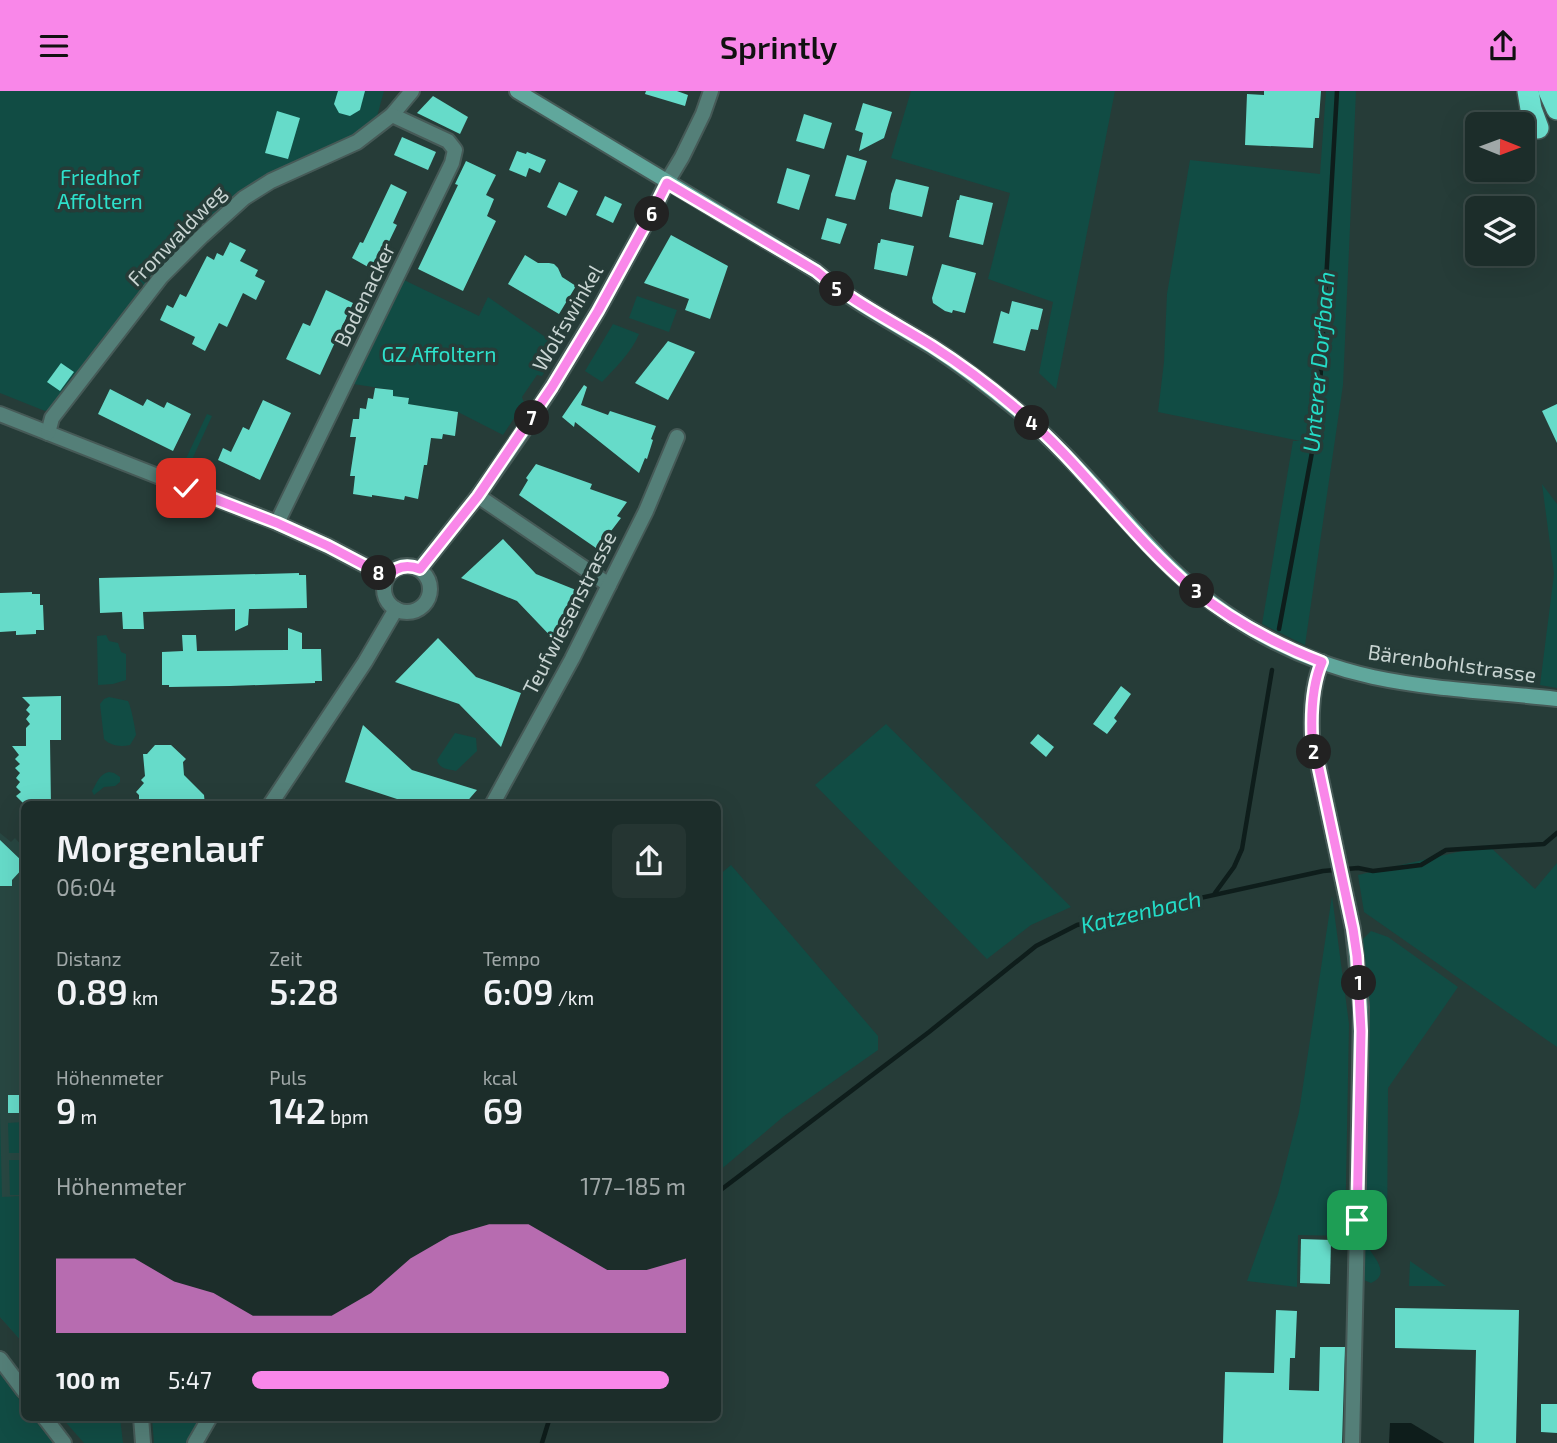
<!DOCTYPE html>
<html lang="de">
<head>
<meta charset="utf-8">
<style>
	:root { --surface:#1c2d2a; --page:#253532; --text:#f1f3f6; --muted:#a0a8a8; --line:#3a4947; --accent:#f987e9 }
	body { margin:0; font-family:"Exo 2",sans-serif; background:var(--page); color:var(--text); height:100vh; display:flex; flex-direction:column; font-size:26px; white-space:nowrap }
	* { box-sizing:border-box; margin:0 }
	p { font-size:23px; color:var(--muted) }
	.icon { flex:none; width:38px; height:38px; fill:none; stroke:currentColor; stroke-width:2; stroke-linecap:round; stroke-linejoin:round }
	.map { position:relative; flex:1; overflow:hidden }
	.sheet { position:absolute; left:21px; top:710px; width:700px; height:620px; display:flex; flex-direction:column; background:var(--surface); border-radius:10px; box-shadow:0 7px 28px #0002,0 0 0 2px var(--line) }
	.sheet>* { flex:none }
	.needle { width:46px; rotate:91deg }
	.controls { position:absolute; left:1465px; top:21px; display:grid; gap:14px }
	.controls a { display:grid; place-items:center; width:70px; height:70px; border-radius:10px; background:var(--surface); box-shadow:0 7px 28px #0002,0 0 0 2px var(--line); font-size:35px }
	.pin { position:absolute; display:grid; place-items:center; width:60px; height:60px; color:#fff; margin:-30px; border-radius:14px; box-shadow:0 4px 10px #0006 }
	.km { position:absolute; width:35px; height:35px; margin:-18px; border-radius:50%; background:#222; color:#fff; font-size:19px; line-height:35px; text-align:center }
	.round { display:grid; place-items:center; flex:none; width:74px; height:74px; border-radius:10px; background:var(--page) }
	.head { display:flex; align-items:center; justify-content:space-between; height:119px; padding:0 35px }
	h1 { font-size:38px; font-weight:600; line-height:52px }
	.stats { display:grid; grid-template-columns:repeat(3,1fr); gap:10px; height:119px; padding:7px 35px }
	.stats div { display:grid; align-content:center }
	.stats b { font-size:35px; font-weight:600 }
	.stats small { font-size:19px; font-weight:400 }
	.stats p { font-size:19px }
	.chart { height:196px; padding:14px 35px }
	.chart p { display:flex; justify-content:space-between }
	.chart svg { width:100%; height:126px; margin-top:7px; fill:var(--accent); opacity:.7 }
	ul { padding:0 35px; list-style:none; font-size:23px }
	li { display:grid; grid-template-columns:112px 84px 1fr; align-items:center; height:52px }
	li i { height:18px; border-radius:9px; background:var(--accent) }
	header { display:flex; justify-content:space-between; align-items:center; height:91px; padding:0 35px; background:var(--accent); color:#111; font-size:32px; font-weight:600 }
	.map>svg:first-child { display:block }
	.built { fill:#284742 }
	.green { fill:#114c44 }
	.water { fill:#0e1d1b }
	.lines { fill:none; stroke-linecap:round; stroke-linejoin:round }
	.stream { stroke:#0e1d1b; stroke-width:4.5 }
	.building { fill:#66dbc9 }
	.street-casing { stroke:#465a57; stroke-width:18 }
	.secondary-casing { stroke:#465a57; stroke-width:18 }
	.highway-casing { stroke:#465a57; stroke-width:24 }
	.street { stroke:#547f78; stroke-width:14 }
	.secondary { stroke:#60a79c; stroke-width:14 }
	.highway { stroke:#6ee2d1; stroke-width:21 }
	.route-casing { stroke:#fff; stroke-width:14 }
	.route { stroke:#f987e9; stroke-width:9 }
	.labels { text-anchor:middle; stroke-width:7; stroke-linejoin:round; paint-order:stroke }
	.park-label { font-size:21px; fill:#2de1cb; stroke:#263c38 }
	.street-label { font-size:21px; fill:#c8d4d2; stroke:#263c38 }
	.water-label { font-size:23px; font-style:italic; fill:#24dcc7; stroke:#263c38 }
</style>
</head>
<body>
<header><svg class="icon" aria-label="menu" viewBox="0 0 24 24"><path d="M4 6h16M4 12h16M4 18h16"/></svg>Sprintly<svg class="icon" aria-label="share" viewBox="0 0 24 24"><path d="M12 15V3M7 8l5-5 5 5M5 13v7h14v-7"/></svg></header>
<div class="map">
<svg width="1557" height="1352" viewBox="0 0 1557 1352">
	<rect width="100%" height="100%" fill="#263c38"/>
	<polygon class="built" points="0,742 11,751 15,747 24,757 24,1253 0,1226"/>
	<g class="green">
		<polygon points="0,0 384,0 376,29 351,48 274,82 246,99 52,317 45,320 0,302"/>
		<polygon points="911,0 1115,0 1056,298 1039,282 1053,211 988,188 1010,102 891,67"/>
		<polygon points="1326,0 1356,0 1343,294 1305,554 1262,533 1293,350 1300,350 1158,321 1164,271 1167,203 1190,69 1320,83"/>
		<polygon points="404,189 479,225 488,206 561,257 542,285 537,284 522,306 524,312 503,344 458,321 408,313 409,307 393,305 393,299 353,293"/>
		<polygon points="637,205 677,219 669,241 629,227"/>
		<path d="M613 233 639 243C631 262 616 276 602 291L585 280Z"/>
		<polygon points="207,323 212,325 189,375 186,377 182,376"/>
		<polygon points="1542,393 1557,413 1557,597 1540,594 1554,483"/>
		<polygon points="106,544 109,550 118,552 121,561 126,563 126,589 113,593 98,594 97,545"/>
		<path d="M109 606 128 610C131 615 135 637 136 644L130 654C120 656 111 655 104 648L100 613 104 608Z"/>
		<polygon points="886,633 1071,816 1031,834 987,868 815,694"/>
		<path d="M455 642 476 647 477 660 456 680C448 678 439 678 437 669Z"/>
		<path d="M109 681 114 682 120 686V691L115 695 104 696 94 704 92 700C97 692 99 683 109 681Z"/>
		<polygon points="1488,754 1535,798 1557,772 1557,956 1364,821 1358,784"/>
		<polygon points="731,774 878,945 878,959 784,1025 718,1081 718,785"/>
		<polygon points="1332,805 1349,933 1345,1145 1298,1144 1297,1196 1247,1190 1278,1103 1299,1021"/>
		<polygon points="1371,840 1388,846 1458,896 1388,997 1387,1151 1366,1121 1369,927 1362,849"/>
		<polygon points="0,1022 2,1106 24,1105 24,1253 0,1226"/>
		<polygon points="24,1031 24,1062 9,1062 8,1032"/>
		<polygon points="9,1069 24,1069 24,1104 10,1104"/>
		<path d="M1365 1152C1373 1165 1392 1183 1371 1192L1364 1189Z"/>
		<polygon points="1410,1170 1446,1195 1409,1195"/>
		<polygon points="0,1283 24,1315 24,1326 33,1327 53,1352 0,1352"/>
		<polygon points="62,1327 120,1327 123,1352 84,1352"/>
		<polygon points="152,1327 206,1327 192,1352 154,1352"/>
	</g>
	<polygon class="water" points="1390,1332 1411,1332 1444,1352 1389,1352"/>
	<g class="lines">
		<g class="stream">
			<polyline points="1279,538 1318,329 1337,0"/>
			<polyline points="1215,802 1234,776 1242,758 1272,579"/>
			<polyline points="718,1101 929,941 1036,855 1077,834 1323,780 1358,777 1373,780 1421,774 1446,759 1544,753 1557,742"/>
			<polyline points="542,1352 550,1326"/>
		</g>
	</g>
	<g class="building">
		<polygon points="338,0 365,0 360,19 350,25 339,22 334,13"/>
		<polygon points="646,0 677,0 688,4 685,15 645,3"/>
		<polygon points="1264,0 1321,0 1319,27 1315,27 1313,57 1245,54 1247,3 1264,4"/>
		<polygon points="433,5 468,26 460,43 417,22"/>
		<polygon points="863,12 892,21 884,47 859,60 863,42 855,39"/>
		<polygon points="277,20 300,27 288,68 265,62"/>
		<polygon points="804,23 832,32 824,58 796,50"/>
		<polygon points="402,46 436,61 428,79 394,64"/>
		<polygon points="517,60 526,63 527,61 546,69 540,82 529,77 526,86 509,79"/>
		<polygon points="847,64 867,70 855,109 835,105"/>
		<polygon points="466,70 496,84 486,104 494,108 487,125 496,130 463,200 418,178 458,94 455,93"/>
		<polygon points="787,77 810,84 799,119 777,112"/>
		<polygon points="896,88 929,96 922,126 889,118 891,103"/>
		<polygon points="559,91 578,100 566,125 547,116"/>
		<polygon points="391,93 407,101 393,132 397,134 383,163 386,164 377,181 352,167 360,151 363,152"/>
		<polygon points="960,104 993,112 983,154 949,146 957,109 959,109"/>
		<polygon points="605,105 622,113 613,132 596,124"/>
		<polygon points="827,127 847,133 840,153 821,148"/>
		<polygon points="671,144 728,175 710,228 685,219 689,208 644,192"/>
		<polygon points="881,148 914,155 907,185 874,178 878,152 880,152"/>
		<polygon points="230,151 246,159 240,170 258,179 255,185 265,190 256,209 243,202 227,236 219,232 205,260 192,253 195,246 160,229 167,214 173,217 180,203 186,206 207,165 214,169 217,162 223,165"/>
		<polygon points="525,164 538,172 549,172 554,173 558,177 562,186 576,195 559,223 508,193"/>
		<polygon points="942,173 976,182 965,222 953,219 952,222 945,220 933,212 932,207"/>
		<polygon points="326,199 353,212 320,284 286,268 303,232 310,235"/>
		<polygon points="1012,210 1043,218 1038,239 1031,238 1025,260 993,252 1001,220 1009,223"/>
		<polygon points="668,250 695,261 668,309 635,292"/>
		<polygon points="61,272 74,281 60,300 47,291"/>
		<polygon points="584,294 587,296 581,314 608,324 610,320 656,335 651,348 653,349 647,368 645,367 639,382 575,331 574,336 562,326"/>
		<polygon points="375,297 393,299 393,305 409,307 408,313 458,321 455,345 443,343 442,348 431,347 427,374 424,374 418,408 405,405 404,409 372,404 372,406 353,403 355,385 350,385 356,346 350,346 353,328 359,328 360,317 366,318 368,307 373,308"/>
		<polygon points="110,298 143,315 147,308 164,317 167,311 191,323 173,360 98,323"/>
		<polygon points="263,309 291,322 260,389 218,369 223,357 231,361 243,336 249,339"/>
		<polygon points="1557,313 1557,352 1542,320"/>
		<polygon points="536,373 592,393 590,398 627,411 617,425 621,427 605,448 603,446 596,457 519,404 528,389 526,387"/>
		<polygon points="503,448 536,483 581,501 559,554 517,510 461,487"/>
		<polygon points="299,482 299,484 306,484 307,517 249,518 248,534 235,540 235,518 143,521 144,538 123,538 122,521 100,522 99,487"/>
		<polygon points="32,501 32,503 40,503 40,514 43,514 44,539 36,539 36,543 16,544 16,540 0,541 0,502"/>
		<polygon points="288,537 302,542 302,558 321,558 322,590 315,590 315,592 230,595 169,596 169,594 162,594 162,561 183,560 182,544 196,544 197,560 288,559"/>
		<polygon points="438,547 476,586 521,602 501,656 459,613 395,591"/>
		<polygon points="1121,595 1131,603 1114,627 1117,630 1107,643 1093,633"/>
		<polygon points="61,605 61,649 50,649 51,714 25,714 16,705 21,701 16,696 20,691 16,687 20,682 15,677 20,673 15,668 19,664 12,655 26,655 26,637 30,633 26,628 30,623 26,619 30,614 22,606"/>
		<polygon points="363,634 412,679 477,699 464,714 404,714 397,708 345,691"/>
		<polygon points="1038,643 1054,656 1046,666 1030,652"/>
		<polygon points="155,654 171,654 186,668 183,671 184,684 204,704 205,714 139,714 139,704 136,701 144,692 141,689 145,685 143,663 147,663"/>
		<polygon points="0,749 24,772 24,776 12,789 12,795 0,795"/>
		<rect x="8" y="1004" width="16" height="18"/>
		<polygon points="1301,1148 1331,1149 1330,1193 1300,1192"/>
		<polygon points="1395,1217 1519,1219 1516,1352 1474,1352 1476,1259 1395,1257"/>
		<polygon points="1276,1219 1297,1220 1295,1267 1290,1267 1289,1299 1319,1300 1320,1256 1345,1256 1342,1352 1223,1352 1225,1281 1274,1282"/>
		<polygon points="1541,1313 1557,1313 1557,1342 1541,1341"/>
	</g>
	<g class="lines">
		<defs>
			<g id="street">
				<polyline points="0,323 277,432 328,455 387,486"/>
				<polyline points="48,342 52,327 161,186 202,145 244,107 271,90 357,51 392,24 412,0"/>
				<polyline points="478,405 609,494"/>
				<polyline points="277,432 452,72 455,59 448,50 392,24"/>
				<circle cx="407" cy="498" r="23"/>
				<polyline points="420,478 478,405 524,339 552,296 598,220 655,116 667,91 682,66 703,23 711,0"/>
				<path d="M1322 571C1312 593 1311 620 1312 645L1353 838 1361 916 1358 1092 1352 1352"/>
				<polyline points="270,714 365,571 396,518"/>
				<polyline points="492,714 572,568 646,420 677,346"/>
				<polyline points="0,1268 24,1300"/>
				<polyline points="44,1326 64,1352"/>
				<polyline points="141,1326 143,1352"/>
				<polyline points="195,1352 210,1326"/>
			</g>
			<path id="secondary" d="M517 0 816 180C851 210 892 231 931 255 961 274 989 296 1016 318 1072 364 1116 422 1167 473 1224 529 1295 569 1373 586 1434 599 1496 601 1557 608"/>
			<g id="highway">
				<polyline points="1528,0 1531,18 1538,37"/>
				<polyline points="1549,0 1557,18"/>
			</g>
		</defs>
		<use href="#street" class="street-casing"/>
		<use href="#secondary" class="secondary-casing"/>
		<use href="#highway" class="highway-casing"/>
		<use href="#street" class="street"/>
		<use href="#secondary" class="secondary"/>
		<use href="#highway" class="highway"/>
	</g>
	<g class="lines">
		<defs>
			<path id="route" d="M186 397 277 432 328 455 387 486C396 475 407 473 420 478L478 405 552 296 598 220 655 116 667 92 816 180C851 210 893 231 932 255 962 274 991 296 1018 319 1082 373 1129 444 1193 498 1232 530 1275 553 1322 571 1312 594 1311 620 1312 645L1353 838 1357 865 1361 940 1357 1129"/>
		</defs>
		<use href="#route" class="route-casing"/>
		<use href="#route" class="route"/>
	</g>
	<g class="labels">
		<g class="park-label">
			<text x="100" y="94">Friedhof<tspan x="100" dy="24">Affoltern</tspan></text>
			<text x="439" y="271">GZ Affoltern</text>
		</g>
		<g class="street-label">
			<text transform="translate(177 145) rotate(-46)" y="7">Fronwaldweg</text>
			<text transform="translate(365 204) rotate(-64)" y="7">Bodenacker</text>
			<text transform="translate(568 227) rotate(-60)" y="7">Wolfswinkel</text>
			<text transform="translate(570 522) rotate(-63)" y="7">Teufwiesenstrasse</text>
			<text transform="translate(1452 573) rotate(8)" y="7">Bärenbohlstrasse</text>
		</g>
		<g class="water-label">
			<text transform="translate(1319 271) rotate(-85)" y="8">Unterer Dorfbach</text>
			<text transform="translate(1141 821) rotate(-13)" y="8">Katzenbach</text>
		</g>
	</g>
</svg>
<div class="controls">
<a><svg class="needle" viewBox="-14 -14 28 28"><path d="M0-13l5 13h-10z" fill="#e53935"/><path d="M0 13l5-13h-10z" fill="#a0a8a8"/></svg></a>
<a><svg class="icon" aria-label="layers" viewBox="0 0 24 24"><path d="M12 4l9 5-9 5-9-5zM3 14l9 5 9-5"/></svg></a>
</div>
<div class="pin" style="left:1357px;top:1129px;background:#1e9e55"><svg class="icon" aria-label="arrive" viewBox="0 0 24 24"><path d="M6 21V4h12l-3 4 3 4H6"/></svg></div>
<div class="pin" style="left:186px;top:397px;background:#d93025"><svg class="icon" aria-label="check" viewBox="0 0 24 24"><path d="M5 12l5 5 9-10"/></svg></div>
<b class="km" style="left:1359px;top:892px">1</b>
<b class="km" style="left:1314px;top:661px">2</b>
<b class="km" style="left:1197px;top:500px">3</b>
<b class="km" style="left:1032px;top:332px">4</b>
<b class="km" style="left:837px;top:198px">5</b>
<b class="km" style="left:652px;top:123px">6</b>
<b class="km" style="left:532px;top:327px">7</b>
<b class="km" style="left:379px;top:482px">8</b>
<section class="sheet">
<div class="head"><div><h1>Morgenlauf</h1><p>06:04</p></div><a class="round"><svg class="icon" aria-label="share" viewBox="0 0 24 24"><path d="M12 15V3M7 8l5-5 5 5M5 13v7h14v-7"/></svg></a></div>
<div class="stats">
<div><p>Distanz</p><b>0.89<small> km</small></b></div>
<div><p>Zeit</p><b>5:28</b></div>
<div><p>Tempo</p><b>6:09<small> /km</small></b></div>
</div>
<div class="stats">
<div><p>Höhenmeter</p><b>9<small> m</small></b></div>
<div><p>Puls</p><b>142<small> bpm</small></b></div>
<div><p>kcal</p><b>69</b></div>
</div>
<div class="chart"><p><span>Höhenmeter</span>177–185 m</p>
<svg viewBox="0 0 160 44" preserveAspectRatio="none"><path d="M0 44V18L10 18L20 18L30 26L40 30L50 38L60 38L70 38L80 30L90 18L100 10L110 6L120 6L130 14L140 22L150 22L160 18V44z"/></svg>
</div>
<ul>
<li><b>100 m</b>5:47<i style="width:96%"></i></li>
</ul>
</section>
</div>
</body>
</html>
